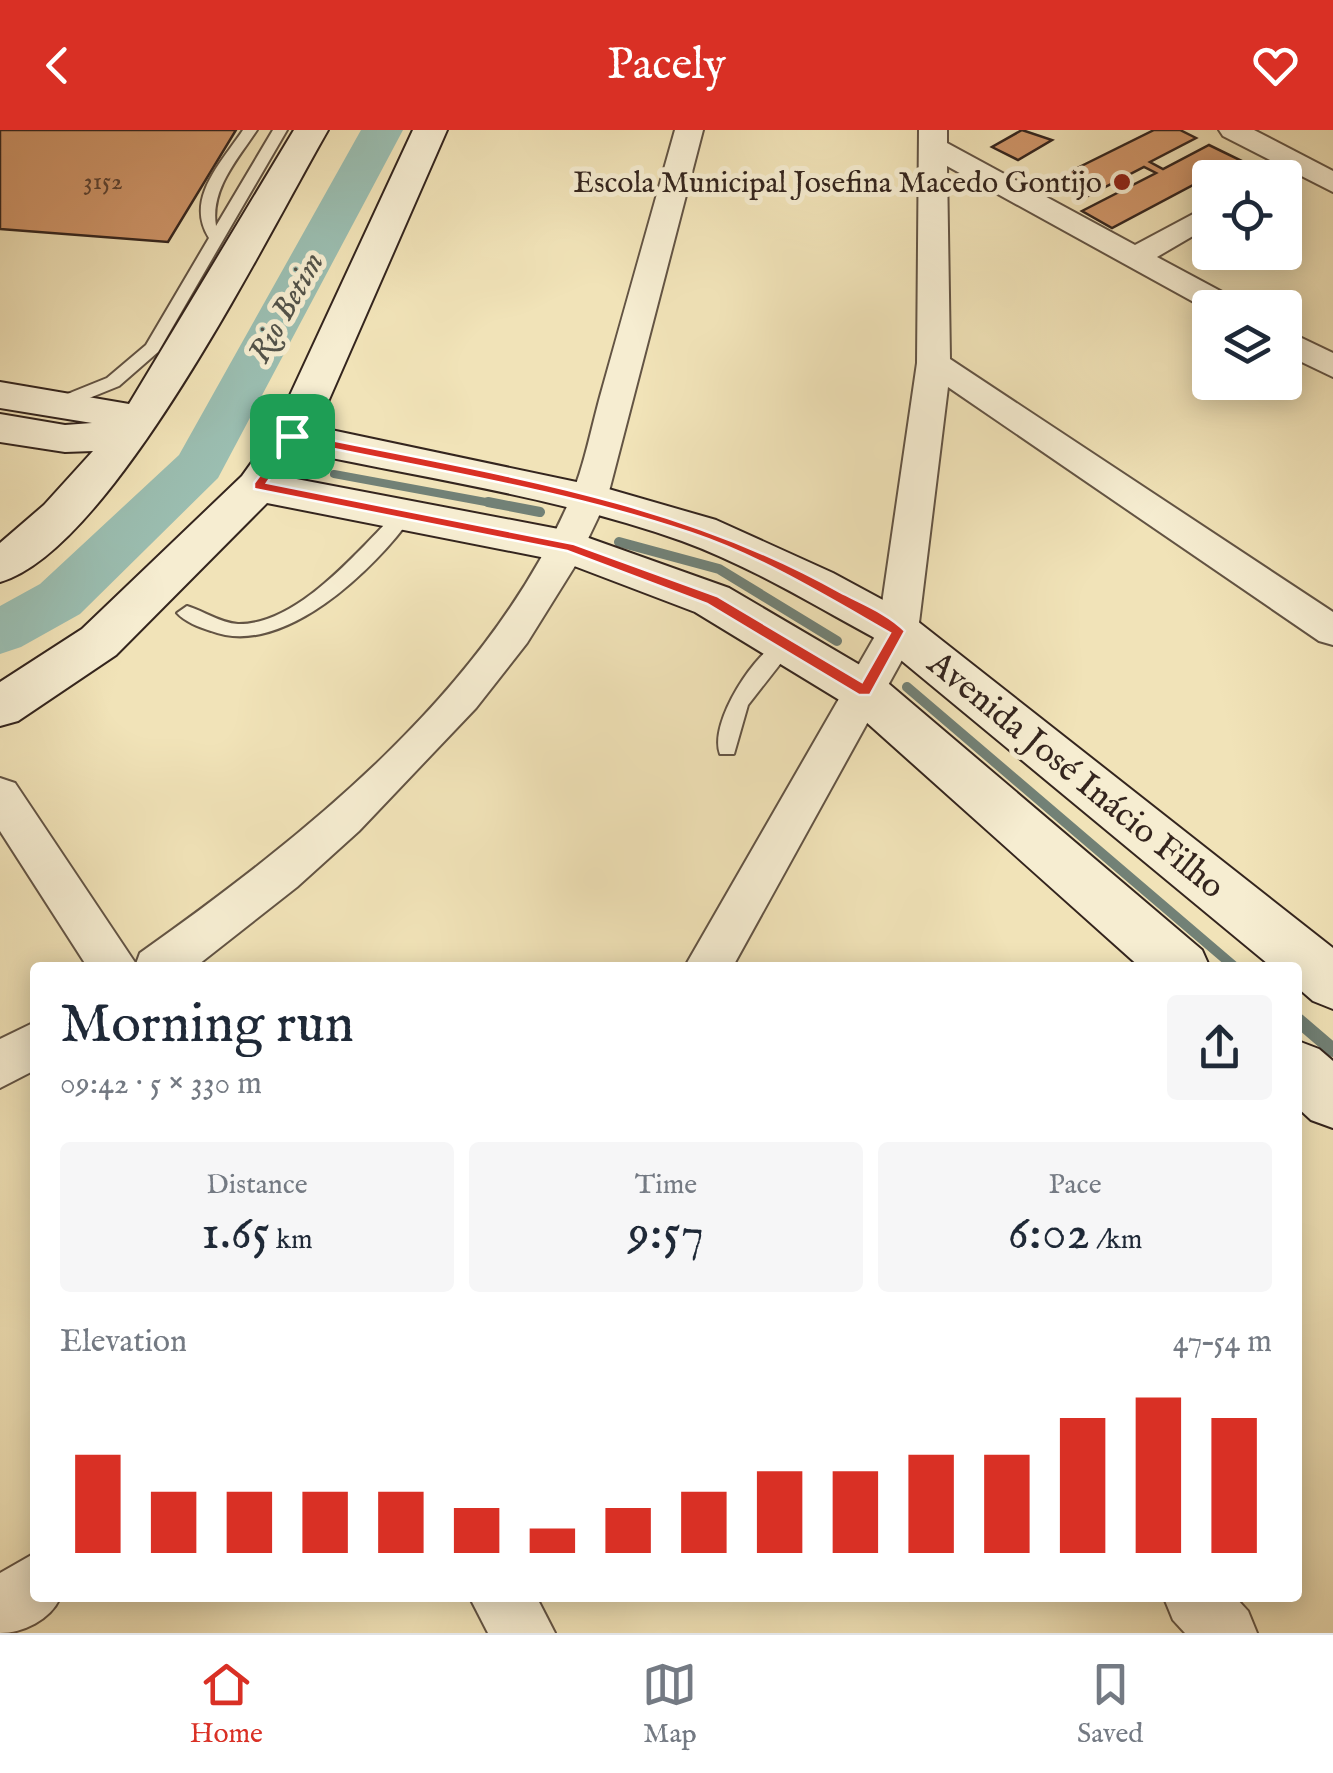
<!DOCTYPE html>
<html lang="en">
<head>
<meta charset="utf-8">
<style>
	:root { --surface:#fff; --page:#f6f6f7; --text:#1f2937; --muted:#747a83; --line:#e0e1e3; --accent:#d93025 }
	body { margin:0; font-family:"IM FELL English",serif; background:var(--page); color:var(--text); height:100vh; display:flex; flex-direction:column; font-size:38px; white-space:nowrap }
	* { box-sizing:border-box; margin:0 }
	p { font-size:32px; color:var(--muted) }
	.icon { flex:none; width:55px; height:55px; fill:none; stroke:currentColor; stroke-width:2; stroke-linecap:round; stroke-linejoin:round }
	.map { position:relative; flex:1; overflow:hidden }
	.sheet { position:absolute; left:30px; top:832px; width:1272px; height:640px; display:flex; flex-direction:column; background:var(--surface); border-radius:10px; box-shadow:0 5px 25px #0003 }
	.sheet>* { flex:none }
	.buttons { position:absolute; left:1192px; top:30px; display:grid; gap:20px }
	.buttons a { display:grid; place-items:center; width:110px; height:110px; border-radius:10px; background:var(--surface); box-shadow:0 5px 25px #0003; font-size:50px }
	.pin { position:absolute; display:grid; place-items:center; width:85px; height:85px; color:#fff; margin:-42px; border-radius:20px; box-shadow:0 5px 15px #0006 }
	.round { display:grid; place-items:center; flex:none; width:105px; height:105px; border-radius:10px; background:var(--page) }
	.summary { display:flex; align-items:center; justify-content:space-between; height:170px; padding:0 30px }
	h1 { font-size:55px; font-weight:600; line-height:75px }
	.stats { display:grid; grid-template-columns:repeat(3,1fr); gap:15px; height:170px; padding:10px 30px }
	.stats div { display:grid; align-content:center; border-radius:10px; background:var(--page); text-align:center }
	.stats b { font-size:50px; font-weight:600 }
	.stats small { font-size:28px; font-weight:400 }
	.stats p { font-size:28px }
	.chart { height:280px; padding:20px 30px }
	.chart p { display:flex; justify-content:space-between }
	.chart svg { width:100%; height:180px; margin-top:10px; stroke:var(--accent); stroke-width:6 }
	header { display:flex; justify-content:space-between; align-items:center; height:130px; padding:0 30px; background:var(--accent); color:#fff; font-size:45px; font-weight:600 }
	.tab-bar { display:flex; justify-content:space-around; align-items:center; height:140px; border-top:2px solid var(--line); background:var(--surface); font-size:28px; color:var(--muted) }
	.tab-bar a { display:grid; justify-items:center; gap:5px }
	.tab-bar .active { color:var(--accent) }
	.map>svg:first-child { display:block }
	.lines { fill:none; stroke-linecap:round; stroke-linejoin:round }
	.stream-far2 { stroke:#728176; stroke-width:8 }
	.stream-far1 { stroke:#728176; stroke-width:10 }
	.stream { stroke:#728176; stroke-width:14 }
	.river { fill:#9bbeb1; fill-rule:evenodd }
	.building { fill:#d0966a; stroke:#34251e; stroke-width:2.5 }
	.lane-casing { stroke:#635444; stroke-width:4 }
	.street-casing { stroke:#635444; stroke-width:4 }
	.secondary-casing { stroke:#34251e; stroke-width:4 }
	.lane { fill:#f6edd1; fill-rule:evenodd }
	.street { fill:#f6edd1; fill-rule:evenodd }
	.secondary { fill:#f6edd1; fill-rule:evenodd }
	.route { fill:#d93025; stroke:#fff; stroke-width:2.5; fill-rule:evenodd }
	.poi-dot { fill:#8f2418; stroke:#f6edd1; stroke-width:4 }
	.labels { text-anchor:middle; stroke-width:10; stroke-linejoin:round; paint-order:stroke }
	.far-number-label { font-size:25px; fill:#5b4131 }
	.far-poi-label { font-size:30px; fill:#34251e; stroke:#f6edd1; text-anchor:end }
	.far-water-label { font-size:32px; font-style:italic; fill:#53534a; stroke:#f6edd1 }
	.street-label { font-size:35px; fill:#34251e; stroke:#f6edd1 }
</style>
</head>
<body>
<header><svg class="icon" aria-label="back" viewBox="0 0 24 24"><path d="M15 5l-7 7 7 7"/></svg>Pacely<svg class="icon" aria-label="heart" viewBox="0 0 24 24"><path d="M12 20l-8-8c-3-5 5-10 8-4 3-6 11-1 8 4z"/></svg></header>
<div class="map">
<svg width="1333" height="1503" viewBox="0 0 1333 1503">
	<rect width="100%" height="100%" fill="#f1e3b8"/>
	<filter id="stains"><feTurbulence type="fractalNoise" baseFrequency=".002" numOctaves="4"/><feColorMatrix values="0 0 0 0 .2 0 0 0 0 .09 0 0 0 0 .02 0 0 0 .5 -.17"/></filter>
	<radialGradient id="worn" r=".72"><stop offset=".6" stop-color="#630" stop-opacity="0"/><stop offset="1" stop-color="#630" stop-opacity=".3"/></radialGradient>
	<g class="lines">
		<polyline class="stream-far2" points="334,344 502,375"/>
		<g class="stream-far1">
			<polyline points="488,372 540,382"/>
			<polyline points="619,412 719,439 837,511"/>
			<polyline points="907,557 1236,838"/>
		</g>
		<polyline class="stream" points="1298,890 1333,920"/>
		<polygon class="river" points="361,0 403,0 218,348 80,484 21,517 0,524 0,476 40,454 179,325"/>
	</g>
	<g class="building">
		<polygon points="0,0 236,0 168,112 0,99"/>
		<polygon points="1022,0 1052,10 1018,30 992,17"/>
		<polygon points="1154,0 1180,0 1196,8 1150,32 1163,39 1209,15 1240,30 1112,98 1082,81 1156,43 1144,37 1082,69 1051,51"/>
	</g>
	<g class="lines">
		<defs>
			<g id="lane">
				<path d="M243 0H257C238 29 210 59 216 96L273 0H287L158 222 119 256 67 277H55V269L107 248 146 215 209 108C184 69 222 32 243 0Z"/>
				<path d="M405 378 414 384C375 439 283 529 211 501 199 497 185 492 177 483L187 476C204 481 220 493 238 494 299 495 359 419 399 380Z"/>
				<path d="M785 508 795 515 748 575 734 624H720C708 593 756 519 785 508Z"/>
			</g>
			<g id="street">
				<path d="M675 0H703L607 369 575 436 527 513 476 578 359 701 297 757 194 838H88L0 701V648L15 653 136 834 140 823C306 705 485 563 569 372 585 336 592 293 603 256 627 170 651 85 675 0Z"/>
				<polygon points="919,0 947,0 947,13 1135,115 1210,75 1210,96 1157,127 1239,171 1244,178 1210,178 1210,181 947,36 950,229 1333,482 1333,515 1319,511 948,257 918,501 732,838 684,838 878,501 917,233"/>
				<polygon points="1219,0 1254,0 1333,41 1333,62 1223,6"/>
				<polygon points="1285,200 1333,223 1333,247 1285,224"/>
				<polygon points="35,892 35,940 0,958 0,909"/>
				<path d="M35 1423V1468H60C50 1490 23 1503 0 1503V1443Z"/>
				<polygon points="470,1468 537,1468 555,1503 488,1503"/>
				<polygon points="1164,1468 1236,1468 1248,1481 1257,1503 1185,1503 1173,1490"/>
			</g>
			<g id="secondary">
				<path d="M294 0H328C268 104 112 420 0 452V413L44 375 93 321 65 322 0 312V284L65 295 92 293 0 278V252L129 274Z"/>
				<path d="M413 0H447L317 297 605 358 716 390 833 443 907 483 1333 818V879L1313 871 1298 858V838H1273L873 507C812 474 748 435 682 411 561 368 429 349 303 322L286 347 569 401 729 458 882 548 1202 820 1210 838H1141L846 574 695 482 561 431 267 373 116 525 18 591 0 596V552L82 499 242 346 272 304Z"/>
				<polygon points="1298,911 1319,919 1333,931 1333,998 1311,990 1298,978"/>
			</g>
		</defs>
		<use href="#lane" class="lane-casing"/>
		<use href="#street" class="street-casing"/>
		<use href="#secondary" class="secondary-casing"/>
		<use href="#lane" class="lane"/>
		<use href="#street" class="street"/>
		<use href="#secondary" class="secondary"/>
	</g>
	<path class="route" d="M292 302C478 341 672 367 840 462 861 473 889 484 905 501L870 565H859L707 474 567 421 254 359V353ZM295 311C427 339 563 360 691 403 760 426 827 467 890 503L862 552 717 466 574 414 267 353Z"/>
	<circle class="poi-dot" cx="1122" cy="52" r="10"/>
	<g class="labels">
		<g class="far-number-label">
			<text x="103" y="59">3152</text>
		</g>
		<g class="far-poi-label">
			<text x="1102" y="62">Escola Municipal Josefina Macedo Gontijo</text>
		</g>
		<g class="far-water-label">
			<text transform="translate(285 177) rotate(-61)" y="11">Rio Betim</text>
		</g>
		<g class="street-label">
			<text transform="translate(1077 644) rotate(39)" y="12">Avenida José Inácio Filho</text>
		</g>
	</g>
	<rect width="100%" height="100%" filter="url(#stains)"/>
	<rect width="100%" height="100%" fill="url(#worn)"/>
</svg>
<div class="buttons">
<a><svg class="icon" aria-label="locate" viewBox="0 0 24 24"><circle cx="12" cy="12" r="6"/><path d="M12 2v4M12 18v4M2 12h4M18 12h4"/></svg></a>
<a><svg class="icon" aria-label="layers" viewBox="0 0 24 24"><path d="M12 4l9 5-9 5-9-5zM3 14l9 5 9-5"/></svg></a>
</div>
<div class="pin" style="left:292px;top:306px;background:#1e9e55"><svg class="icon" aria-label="arrive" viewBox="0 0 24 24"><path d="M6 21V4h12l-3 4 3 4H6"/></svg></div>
<section class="sheet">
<div class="summary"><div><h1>Morning run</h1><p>09:42 · 5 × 330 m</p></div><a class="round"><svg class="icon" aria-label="share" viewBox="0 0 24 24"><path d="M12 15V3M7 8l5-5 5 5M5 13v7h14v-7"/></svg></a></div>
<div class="stats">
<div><p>Distance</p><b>1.65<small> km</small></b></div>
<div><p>Time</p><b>9:57</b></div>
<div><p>Pace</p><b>6:02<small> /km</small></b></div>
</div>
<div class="chart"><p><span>Elevation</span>47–54 m</p>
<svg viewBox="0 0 160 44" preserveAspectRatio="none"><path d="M5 44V20M15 44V29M25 44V29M35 44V29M45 44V29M55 44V33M65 44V38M75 44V33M85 44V29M95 44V24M105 44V24M115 44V20M125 44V20M135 44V11M145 44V6M155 44V11"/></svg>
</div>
</section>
</div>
<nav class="tab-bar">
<a class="active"><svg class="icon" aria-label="home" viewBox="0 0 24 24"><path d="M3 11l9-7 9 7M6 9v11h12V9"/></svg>Home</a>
<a><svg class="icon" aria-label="map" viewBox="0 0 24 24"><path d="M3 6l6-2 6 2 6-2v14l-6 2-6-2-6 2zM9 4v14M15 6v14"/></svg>Map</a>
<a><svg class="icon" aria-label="saved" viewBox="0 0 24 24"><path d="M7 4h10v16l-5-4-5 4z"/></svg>Saved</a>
</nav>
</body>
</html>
